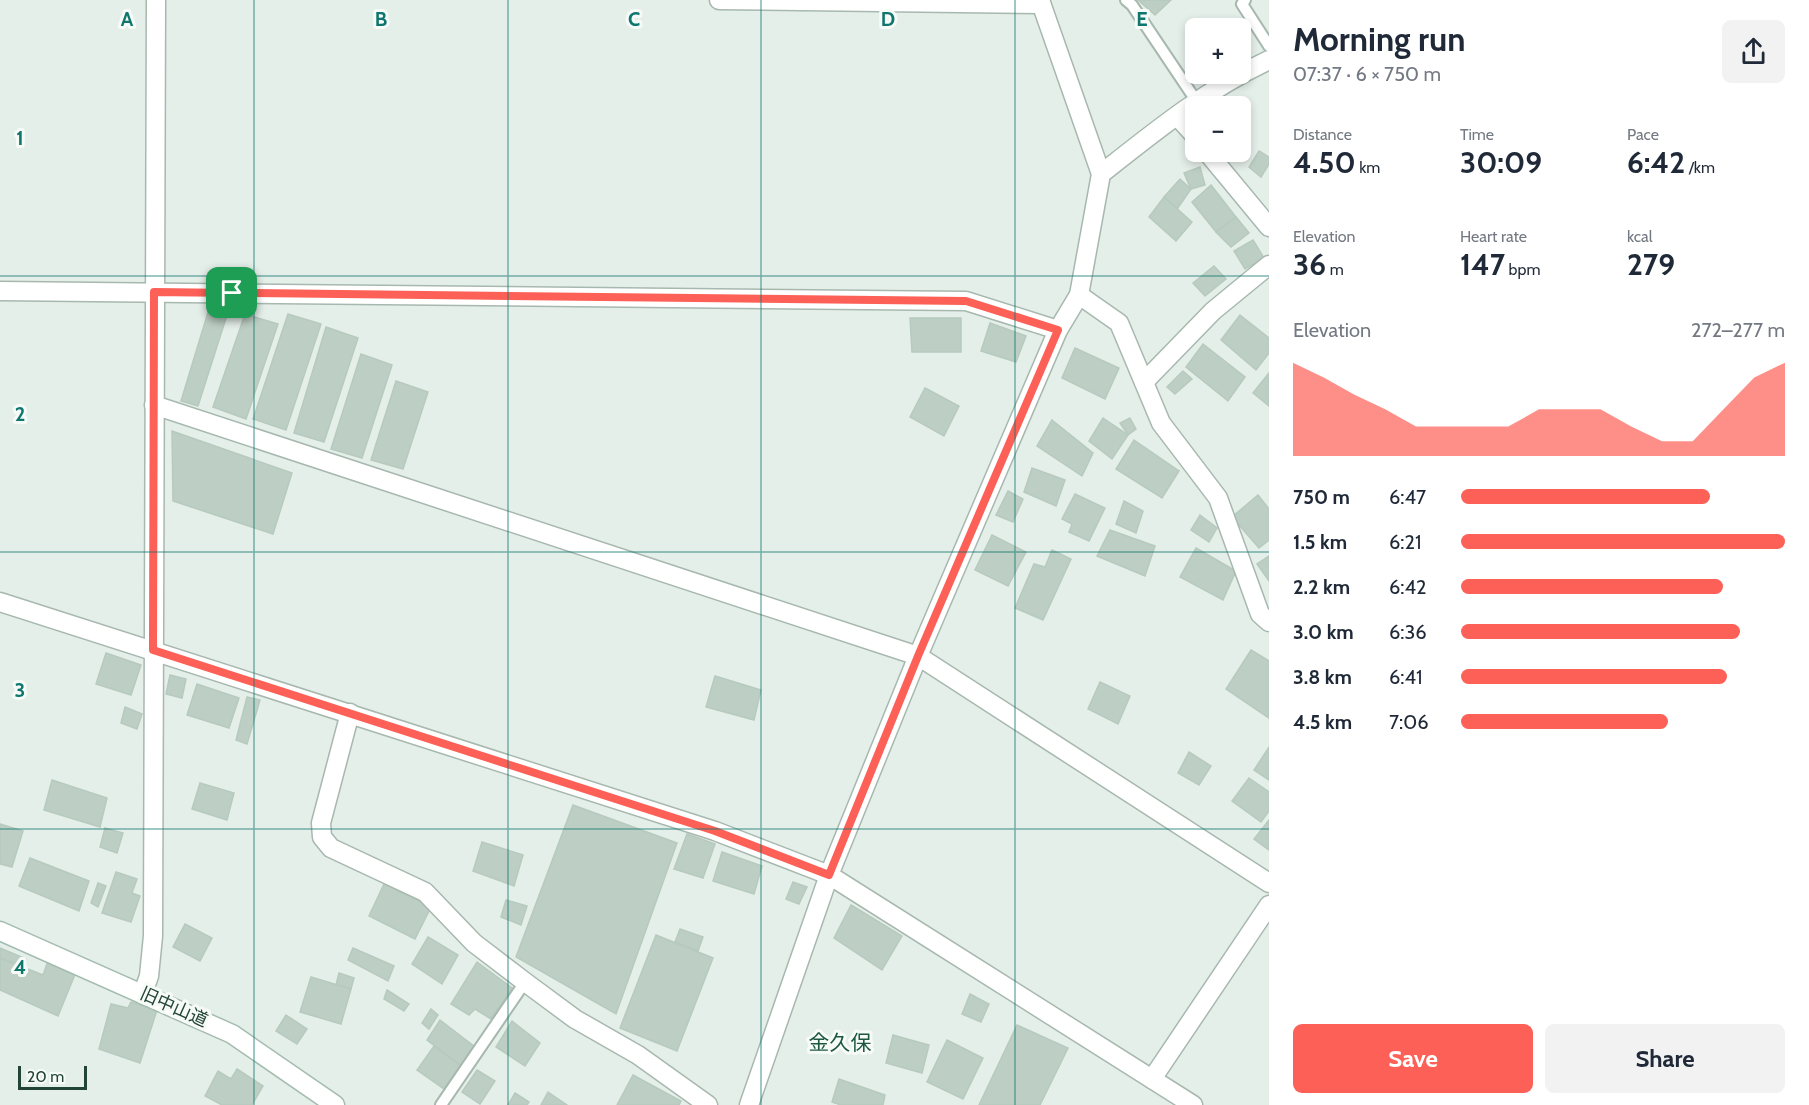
<!DOCTYPE html>
<html lang="en">
<head>
<meta charset="utf-8">
<style>
	:root { --surface:#fff; --page:#f2f2f3; --text:#1f2937; --muted:#747a83; --accent:#fd6056 }
	body { margin:0; font-family:Cabin,"Noto Sans JP",sans-serif; background:var(--page); color:var(--text); height:100vh; display:flex; flex-direction:column; font-size:22px; white-space:nowrap }
	* { box-sizing:border-box; margin:0 }
	p { font-size:20px; color:var(--muted) }
	.icon { flex:none; width:33px; height:33px; fill:none; stroke:currentColor; stroke-width:2; stroke-linecap:round; stroke-linejoin:round }
	.map { position:relative; flex:1; overflow:hidden }
	.side { display:flex; flex-direction:column; background:var(--surface); width:540px }
	.side>* { flex:none }
	.fabs { position:absolute; left:1185px; top:18px; display:grid; gap:12px }
	.fabs a { display:grid; place-items:center; width:66px; height:66px; border-radius:9px; background:var(--surface); box-shadow:0 3px 9px #0003; font-size:30px }
	.scale { position:absolute; left:18px; bottom:15px; width:69px; box-sizing:border-box; padding-left:6px; border:3px solid #224434; border-top:0; font-size:16px; line-height:21px; white-space:nowrap; color:#224434; -webkit-text-stroke:4px #f7fbf8; paint-order:stroke }
	.pin { position:absolute; display:grid; place-items:center; width:51px; height:51px; color:#fff; margin:-26px; border-radius:12px; box-shadow:0 3px 9px #0006 }
	.round { display:grid; place-items:center; flex:none; width:63px; height:63px; border-radius:9px; background:var(--page) }
	.overview { display:flex; align-items:center; justify-content:space-between; height:102px; padding:0 24px }
	h1 { font-size:33px; font-weight:700; line-height:45px }
	.stats { display:grid; grid-template-columns:repeat(3,1fr); gap:9px; height:102px; padding:6px 24px }
	.stats div { display:grid; align-content:center }
	.stats b { font-size:30px; font-weight:700 }
	.stats small { font-size:16px; font-weight:400 }
	.stats p { font-size:16px }
	.chart { height:168px; padding:12px 24px }
	.chart p { display:flex; justify-content:space-between }
	.chart svg { width:100%; height:108px; margin-top:6px; fill:var(--accent); opacity:.7 }
	.action { display:flex; gap:12px; margin-top:auto; padding:12px 24px }
	.action a { flex:1; height:69px; border-radius:9px; background:var(--accent); color:#fff; font-size:24px; font-weight:700; line-height:69px; text-align:center }
	.action a+a { background:var(--page); color:var(--text) }
	ul { padding:0 24px; list-style:none; font-size:20px }
	li { display:grid; grid-template-columns:96px 72px 1fr; align-items:center; height:45px }
	li i { height:15px; border-radius:8px; background:var(--accent) }
	main { display:flex; flex:1; min-height:0 }
	.map>svg:first-child { display:block }
	.building { fill:#bdcec4; stroke:#b7cabe; stroke-width:1.5 }
	.lines { fill:none; stroke-linecap:round; stroke-linejoin:round }
	.service-casing { stroke:#a7b8af; stroke-width:14 }
	.minor-casing { stroke:#a7b8af; stroke-width:21 }
	.secondary-casing { stroke:#a3bcaf; stroke-width:21 }
	.service { stroke:#fff; stroke-width:10 }
	.minor { stroke:#fff; stroke-width:18 }
	.secondary { stroke:#fff; stroke-width:18 }
	.route-casing { stroke:#fff; stroke-width:12 }
	.route { stroke:#fd6056; stroke-width:8 }
	.grid { fill:none; stroke:#0f766e; stroke-width:1.5; stroke-opacity:0.55 }
	.labels { text-anchor:middle; stroke-width:6; stroke-linejoin:round; paint-order:stroke }
	.street-label { font-size:18px; fill:#224434; stroke:#f7fbf8 }
	.quarter-label { font-size:21px; fill:#1c583e; stroke:#f7fbf8 }
	.grid-label { font-size:20px; text-anchor:middle; font-weight:bold; fill:#0f766e; stroke:#f7fbf8; stroke-width:6; stroke-linejoin:round; paint-order:stroke }
</style>
</head>
<body>
<main>
<div class="map">
<svg width="1269" height="1105" viewBox="0 0 1269 1105">
	<rect width="100%" height="100%" fill="#e5efe9"/>
	<g class="building">
		<polygon points="1138,0 1171,0 1155,15"/>
		<polygon points="1259,151 1269,157 1269,164 1261,177 1249,167"/>
		<polygon points="1200,167 1205,185 1191,189 1184,173"/>
		<polygon points="1180,179 1191,189 1177,209 1164,197"/>
		<polygon points="1211,185 1236,217 1216,232 1192,202"/>
		<polygon points="1164,197 1192,222 1176,241 1149,217"/>
		<polygon points="1236,217 1249,233 1231,247 1216,232"/>
		<polygon points="1253,240 1264,258 1245,269 1234,251"/>
		<polygon points="1214,266 1226,279 1205,296 1193,283"/>
		<polygon points="209,309 227,315 198,406 181,401"/>
		<polygon points="245,314 278,324 246,419 213,407"/>
		<polygon points="288,314 321,324 286,430 253,419"/>
		<polygon points="1240,315 1269,338 1269,353 1256,370 1221,340"/>
		<polygon points="910,318 961,318 961,352 912,352"/>
		<polygon points="990,323 1026,336 1016,362 981,351"/>
		<polygon points="326,327 358,338 324,442 294,433"/>
		<polygon points="1203,344 1245,377 1228,401 1186,367"/>
		<polygon points="1075,348 1119,368 1105,399 1062,378"/>
		<polygon points="361,354 392,365 362,458 331,449"/>
		<polygon points="1183,371 1192,379 1175,394 1167,387"/>
		<polygon points="1269,373 1269,406 1253,393"/>
		<polygon points="396,381 428,392 403,469 371,460"/>
		<polygon points="925,388 959,406 944,436 910,417"/>
		<polygon points="1103,418 1128,435 1112,459 1089,441"/>
		<polygon points="1130,418 1136,429 1128,435 1120,423"/>
		<polygon points="1052,420 1093,453 1082,476 1037,446"/>
		<polygon points="172,431 292,473 273,534 173,501"/>
		<polygon points="1134,440 1179,471 1162,498 1116,469"/>
		<polygon points="1032,468 1065,480 1056,506 1024,492"/>
		<polygon points="1008,491 1023,499 1013,522 996,515"/>
		<polygon points="1075,494 1105,508 1089,541 1069,532 1072,524 1062,519"/>
		<polygon points="1258,495 1269,509 1269,540 1259,548 1232,517"/>
		<polygon points="1124,501 1143,511 1136,533 1116,524"/>
		<polygon points="1200,515 1217,528 1209,542 1191,530"/>
		<polygon points="1110,530 1155,546 1145,576 1097,556"/>
		<polygon points="992,535 1026,552 1008,586 975,570"/>
		<polygon points="1196,548 1236,571 1223,600 1180,577"/>
		<polygon points="1052,550 1071,559 1043,620 1015,608 1034,564 1045,567"/>
		<polygon points="1269,556 1269,581 1257,564"/>
		<polygon points="1251,650 1269,661 1269,718 1226,689"/>
		<polygon points="106,653 141,665 131,695 96,684"/>
		<polygon points="170,675 186,679 182,698 166,694"/>
		<polygon points="715,676 761,690 754,720 706,707"/>
		<polygon points="1100,682 1130,696 1118,724 1088,709"/>
		<polygon points="197,684 239,698 229,728 187,715"/>
		<polygon points="247,697 260,700 247,744 236,740"/>
		<polygon points="125,707 142,714 137,729 121,723"/>
		<polygon points="1269,747 1269,780 1254,770"/>
		<polygon points="1189,752 1211,766 1199,785 1178,773"/>
		<polygon points="1249,778 1269,792 1269,811 1261,822 1232,801"/>
		<polygon points="52,780 107,798 100,827 44,810"/>
		<polygon points="200,783 234,793 227,820 192,809"/>
		<polygon points="573,805 677,843 616,1014 516,957"/>
		<polygon points="1269,820 1269,850 1254,839"/>
		<polygon points="0,824 23,831 12,867 0,864"/>
		<polygon points="105,828 123,833 117,853 100,847"/>
		<polygon points="687,834 715,844 703,878 674,869"/>
		<polygon points="482,842 523,855 514,886 473,871"/>
		<polygon points="722,852 762,866 754,894 713,881"/>
		<polygon points="30,858 89,881 79,911 19,886"/>
		<polygon points="116,872 137,879 132,893 140,896 131,922 102,913"/>
		<polygon points="793,882 807,887 799,904 786,899"/>
		<polygon points="98,883 106,886 98,907 91,903"/>
		<polygon points="384,884 431,907 415,939 369,916"/>
		<polygon points="506,900 527,906 521,925 501,917"/>
		<polygon points="851,905 902,936 882,970 834,938"/>
		<polygon points="185,924 212,938 200,961 173,947"/>
		<polygon points="680,929 703,937 698,951 675,942"/>
		<polygon points="656,935 713,958 677,1051 620,1028"/>
		<polygon points="428,937 458,955 442,984 412,964"/>
		<polygon points="0,948 26,959 24,967 0,958"/>
		<polygon points="353,948 394,966 388,981 348,960"/>
		<polygon points="0,958 43,975 48,961 76,972 58,1016 0,990"/>
		<polygon points="477,962 512,988 491,1019 475,1009 469,1015 451,1004"/>
		<polygon points="339,973 354,978 351,989 336,985"/>
		<polygon points="311,977 351,989 341,1024 300,1012"/>
		<polygon points="387,990 409,1004 404,1011 384,999"/>
		<polygon points="970,994 989,1004 981,1022 962,1014"/>
		<polygon points="131,1002 157,1010 140,1063 99,1049 111,1004 128,1008"/>
		<polygon points="431,1009 438,1015 429,1029 422,1023"/>
		<polygon points="286,1015 307,1029 297,1044 276,1031"/>
		<polygon points="440,1020 475,1047 461,1066 427,1040"/>
		<polygon points="512,1021 540,1043 525,1066 496,1047"/>
		<polygon points="1017,1025 1068,1048 1040,1105 979,1105"/>
		<polygon points="893,1035 929,1045 922,1073 886,1063"/>
		<polygon points="947,1040 983,1058 963,1099 927,1082"/>
		<polygon points="434,1046 461,1066 444,1089 417,1070"/>
		<polygon points="237,1069 263,1086 252,1105 222,1105 205,1096 218,1071 231,1079"/>
		<polygon points="477,1070 495,1081 480,1104 462,1092"/>
		<polygon points="633,1075 681,1101 679,1105 617,1105"/>
		<polygon points="839,1079 885,1095 883,1105 841,1105 832,1102"/>
		<polygon points="548,1092 567,1105 541,1105"/>
		<polygon points="515,1093 529,1102 527,1105 508,1105"/>
	</g>
	<g class="lines">
		<defs>
			<g id="service">
				<polyline points="1126,0 1132,5 1195,99 1201,100"/>
				<polyline points="1245,0 1242,4 1269,46"/>
				<polyline points="441,1105 525,982"/>
			</g>
			<g id="minor">
				<polyline points="719,0 1041,4"/>
				<polyline points="1040,0 1101,174"/>
				<polyline points="1177,116 1196,137"/>
				<polyline points="1207,152 1269,227"/>
				<polyline points="0,291 966,301 1058,330"/>
				<polyline points="1079,295 1119,323 1161,423 1218,498 1260,614 1269,622"/>
				<polyline points="1144,382 1213,311 1269,265"/>
				<polyline points="154,405 918,656 1269,883"/>
				<polyline points="0,602 715,831 829,875 1193,1105"/>
				<polyline points="350,713 321,823 322,837 331,848 425,892 474,943 525,982 575,1019 638,1055 708,1105"/>
				<polyline points="143,993 149,976 153,936 156,0"/>
				<polyline points="1152,1079 1269,905"/>
				<path d="M749 1105 829 875 918 656 1058 330 1079 295 1101 174C1154 132 1207 89 1269 60"/>
			</g>
			<polyline id="secondary" points="0,931 232,1034 335,1105"/>
		</defs>
		<use href="#service" class="service-casing"/>
		<use href="#minor" class="minor-casing"/>
		<use href="#secondary" class="secondary-casing"/>
		<use href="#service" class="service"/>
		<use href="#minor" class="minor"/>
		<use href="#secondary" class="secondary"/>
	</g>
	<g class="lines">
		<defs>
			<polygon id="route" points="154,292 966,301 1058,330 918,656 829,875 715,831 153,650"/>
		</defs>
		<use href="#route" class="route-casing"/>
		<use href="#route" class="route"/>
	</g>
	<path class="grid" d="M254 0V1105M508 0V1105M761 0V1105M1015 0V1105M0 276H1269M0 552H1269M0 829H1269"/>
	<g class="labels">
		<g class="street-label">
			<text transform="translate(174 1007) rotate(24)" y="6">旧中山道</text>
		</g>
		<g class="quarter-label">
			<text x="840" y="1050">金久保</text>
		</g>
	</g>
	<g class="grid-label">
		<text x="127" y="26">A</text>
		<text x="381" y="26">B</text>
		<text x="634" y="26">C</text>
		<text x="888" y="26">D</text>
		<text x="1142" y="26">E</text>
		<text x="20" y="145">1</text>
		<text x="20" y="421">2</text>
		<text x="20" y="697">3</text>
		<text x="20" y="974">4</text>
	</g>
</svg>
<div class="fabs">
<a>+</a>
<a>−</a>
</div>
<div class="scale">20 m</div>
<div class="pin" style="left:232px;top:293px;background:#1e9e55"><svg class="icon" aria-label="arrive" viewBox="0 0 24 24"><path d="M6 21V4h12l-3 4 3 4H6"/></svg></div>
</div>
<section class="side">
<div class="overview"><div><h1>Morning run</h1><p>07:37 · 6 × 750 m</p></div><a class="round"><svg class="icon" aria-label="share" viewBox="0 0 24 24"><path d="M12 15V3M7 8l5-5 5 5M5 13v7h14v-7"/></svg></a></div>
<div class="stats">
<div><p>Distance</p><b>4.50<small> km</small></b></div>
<div><p>Time</p><b>30:09</b></div>
<div><p>Pace</p><b>6:42<small> /km</small></b></div>
</div>
<div class="stats">
<div><p>Elevation</p><b>36<small> m</small></b></div>
<div><p>Heart rate</p><b>147<small> bpm</small></b></div>
<div><p>kcal</p><b>279</b></div>
</div>
<div class="chart"><p><span>Elevation</span>272–277 m</p>
<svg viewBox="0 0 160 44" preserveAspectRatio="none"><path d="M0 44V6L10 12L20 19L30 25L40 32L50 32L60 32L70 32L80 25L90 25L100 25L110 32L120 38L130 38L140 25L150 12L160 6V44z"/></svg>
</div>
<ul>
<li><b>750 m</b>6:47<i style="width:77%"></i></li>
<li><b>1.5 km</b>6:21<i style="width:100%"></i></li>
<li><b>2.2 km</b>6:42<i style="width:81%"></i></li>
<li><b>3.0 km</b>6:36<i style="width:86%"></i></li>
<li><b>3.8 km</b>6:41<i style="width:82%"></i></li>
<li><b>4.5 km</b>7:06<i style="width:64%"></i></li>
</ul>
<div class="action"><a>Save</a><a>Share</a></div>
</section>
</main>
</body>
</html>
